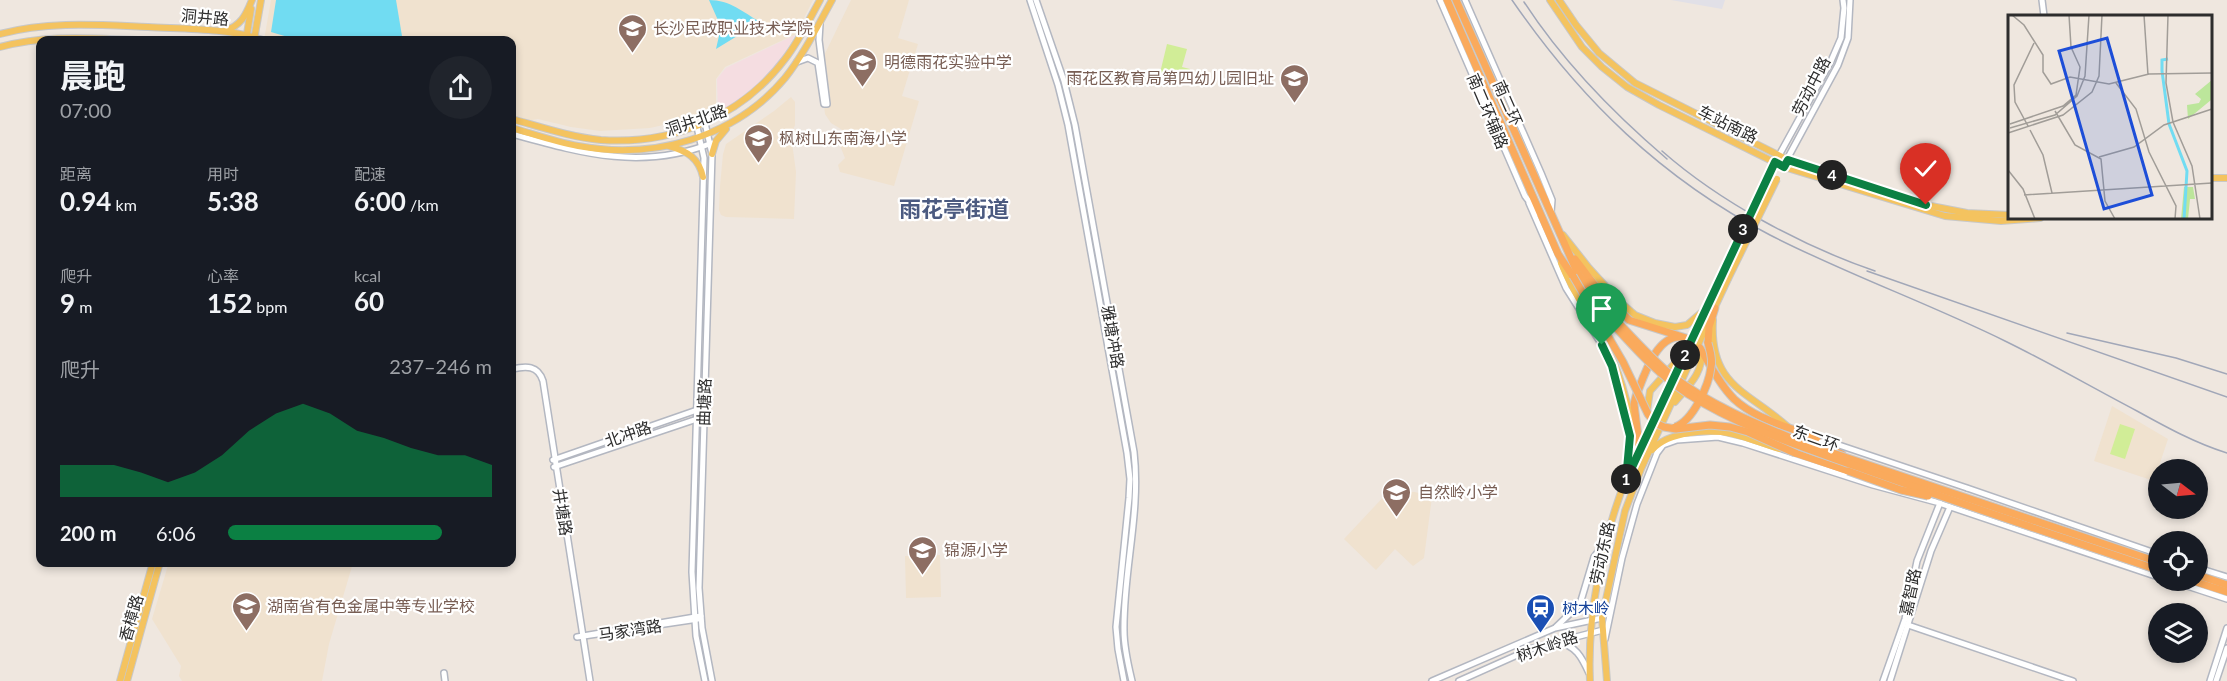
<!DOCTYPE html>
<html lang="zh">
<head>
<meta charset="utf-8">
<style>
	:root { --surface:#171b24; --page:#20242c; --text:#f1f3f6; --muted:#9ea1a6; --accent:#0b8043 }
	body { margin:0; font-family:Lato,"Noto Sans SC",sans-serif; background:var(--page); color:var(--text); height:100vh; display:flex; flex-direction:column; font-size:22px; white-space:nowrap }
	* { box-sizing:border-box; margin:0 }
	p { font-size:20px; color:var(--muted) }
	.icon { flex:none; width:33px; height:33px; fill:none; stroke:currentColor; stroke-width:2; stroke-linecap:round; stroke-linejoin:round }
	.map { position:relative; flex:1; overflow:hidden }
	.drawer { position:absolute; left:36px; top:36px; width:480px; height:531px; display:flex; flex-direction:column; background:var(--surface); border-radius:12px; box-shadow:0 3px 9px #0003 }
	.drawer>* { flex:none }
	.needle { width:39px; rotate:106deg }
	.buttons { position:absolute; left:2148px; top:459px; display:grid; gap:12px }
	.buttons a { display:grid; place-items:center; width:60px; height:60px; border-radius:50%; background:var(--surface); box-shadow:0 3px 9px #0003; font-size:30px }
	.pin { position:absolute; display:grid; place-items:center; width:51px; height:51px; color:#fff; margin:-62px -26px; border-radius:50% 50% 50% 0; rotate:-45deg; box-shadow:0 0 6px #0007 }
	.pin .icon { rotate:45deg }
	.km { position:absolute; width:30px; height:30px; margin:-15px; border-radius:50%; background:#222; color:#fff; font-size:16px; line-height:30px; text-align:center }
	.round { display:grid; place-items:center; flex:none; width:63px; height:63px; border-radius:32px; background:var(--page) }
	.head { display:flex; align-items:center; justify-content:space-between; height:102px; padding:0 24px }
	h1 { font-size:33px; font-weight:700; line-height:45px }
	.figures { display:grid; grid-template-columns:repeat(3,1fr); gap:9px; height:102px; padding:6px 24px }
	.figures div { display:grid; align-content:center }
	.figures b { font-size:26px; font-weight:700 }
	.figures small { font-size:16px; font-weight:400 }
	.figures p { font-size:16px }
	.chart { height:168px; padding:12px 24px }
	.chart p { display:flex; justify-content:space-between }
	.chart svg { width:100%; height:108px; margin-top:6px; fill:var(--accent); opacity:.7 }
	ul { padding:0 24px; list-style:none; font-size:20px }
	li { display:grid; grid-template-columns:96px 72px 1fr; align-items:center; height:45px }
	li i { height:15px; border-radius:8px; background:var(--accent) }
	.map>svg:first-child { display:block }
	.industrial { fill:#e1e0e7 }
	.education { fill:#f0e2cf }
	.medical { fill:#f5dde1 }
	.pitch { fill:#d1ed97 }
	.water { fill:#71dcf2 }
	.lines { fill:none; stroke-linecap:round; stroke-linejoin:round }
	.tertiary-casing { stroke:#b3b7c1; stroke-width:8 }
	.secondary-casing { stroke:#b3b7c1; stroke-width:8 }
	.primary-casing { stroke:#c8c8c8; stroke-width:8 }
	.trunk-casing { stroke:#c8c8c8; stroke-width:9 }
	.tertiary { stroke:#fff; stroke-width:5 }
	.secondary { stroke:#fff; stroke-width:5 }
	.primary { stroke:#f4c35f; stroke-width:6 }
	.trunk { stroke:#faaa5c; stroke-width:7 }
	.rail { stroke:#a1a7b8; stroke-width:1.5 }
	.tertiary-bridge-casing { stroke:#b3b7c1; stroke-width:8; stroke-linecap:butt }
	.primary-bridge-casing { stroke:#c8c8c8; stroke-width:8; stroke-linecap:butt }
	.trunk-bridge-casing { stroke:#c8c8c8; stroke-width:9; stroke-linecap:butt }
	.tertiary-bridge { stroke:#fff; stroke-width:5 }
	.primary-bridge { stroke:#f4c35f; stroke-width:6 }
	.trunk-bridge { stroke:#faaa5c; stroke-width:7 }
	.route-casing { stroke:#fff; stroke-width:12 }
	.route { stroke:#0b8043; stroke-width:8 }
	.labels { text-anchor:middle; stroke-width:4.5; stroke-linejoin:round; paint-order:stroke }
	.street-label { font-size:16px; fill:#2d2d2d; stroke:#fff }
	.education-label { font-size:16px; fill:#785e54; stroke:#fff; text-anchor:start }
	.transit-label { font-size:16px; fill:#164399; stroke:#fff; text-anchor:start }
	.district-label { font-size:22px; font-weight:bold; fill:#4b5a80; stroke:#fff }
	.inset-river { fill:none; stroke:#71dcf2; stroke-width:3 }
	.inset-road { fill:none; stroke:#a19d98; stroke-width:1.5 }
	.view { fill:#1d4ed8; fill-opacity:0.15; stroke:#1d4ed8; stroke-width:3 }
	.inset-edge { fill:none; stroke:#2d2d2d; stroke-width:3 }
</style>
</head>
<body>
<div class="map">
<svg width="2227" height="681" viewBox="0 0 2227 681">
	<rect width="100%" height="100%" fill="#efe7df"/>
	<polygon class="industrial" points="1671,0 1725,0 1722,9"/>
	<g class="education">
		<polygon points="271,0 813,0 796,34 725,67 716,79 716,113 650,128 600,131 571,127 538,119 512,123 512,40 264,40"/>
		<polygon points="851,0 909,0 898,38 918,44 902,96 919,101 894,186 840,172 838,165 845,158 837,138 844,131 831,123 825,114 819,66"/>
		<polygon points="791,97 795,102 795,125 791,135 796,172 794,219 726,217 721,215 719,210 720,186 723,154 726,144 774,111"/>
		<polygon points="2112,406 2168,439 2154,481 2094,461"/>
		<polygon points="1389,491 1415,492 1432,497 1424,558 1413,566 1395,549 1376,570 1344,539"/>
		<polygon points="940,555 941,597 906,598 905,556"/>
		<polygon points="169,562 353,563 329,644 322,681 182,681 179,676 181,666 152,619"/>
	</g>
	<polygon class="medical" points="795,35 779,63 754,87 734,103 718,112 717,79 726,68"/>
	<g class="pitch">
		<polygon points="1167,44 1187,49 1182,67 1190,69 1187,80 1160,73"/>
		<polygon points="2120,424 2135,429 2125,459 2110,454"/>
	</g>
	<g class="water">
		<polygon points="276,0 396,0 402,36 394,40 298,40 271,32"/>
		<path d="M709 0C730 0 743 12 760 22L716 49 721 27Z"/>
	</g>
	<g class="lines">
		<defs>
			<g id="tertiary">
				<polyline points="1030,0 1058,85 1068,125 1127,453 1130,479 1129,498 1116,627 1118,649 1124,681"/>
				<path d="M1036 0 1064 81 1075 125 1134 452C1141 513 1123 571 1124 631 1124 648 1128 664 1132 681"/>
				<polyline points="2042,0 2044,16"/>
				<polyline points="797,62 808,58 818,63 824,104 827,104 819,40 820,24"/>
				<path d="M512 134C581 153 642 171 712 143"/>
				<polyline points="1529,203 1566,288 1602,345 1612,366 1630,436 1626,477"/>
				<path d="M512 369C526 366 538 365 543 381L590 681"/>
				<polyline points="1967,488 2158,554"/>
				<polyline points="2198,568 2227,577"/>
				<polyline points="2169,580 2227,599"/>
				<polyline points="698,619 577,637 701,616"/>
				<polyline points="1908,625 2073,681"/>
				<polyline points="1605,639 1622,558 1637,504 1657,453 1663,445 1677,440 1718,437 1743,443 1873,485 1936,502 2158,577"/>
				<polyline points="444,673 445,681"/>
				<polyline points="1883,681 1905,619 1917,561 1940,503"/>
				<polyline points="1890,681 1931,551 1950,507"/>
				<polyline points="2210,681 2227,628"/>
				<polyline points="2216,681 2227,648"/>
			</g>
			<g id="secondary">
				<polyline points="1440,0 1525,196 1538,213"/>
				<polyline points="1465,0 1541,173 1552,200 1551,212"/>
				<polyline points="705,123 712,154 699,588 702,628 712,681"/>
				<polyline points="697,127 704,158 692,572 696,636 705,681"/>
				<polyline points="1777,159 1831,61 1841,38 1844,8 1843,0"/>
				<polyline points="1785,163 1838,65 1848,38 1850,0"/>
				<polyline points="553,460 697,410"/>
				<polyline points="554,467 697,419"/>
				<polyline points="1556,627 1580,604 1594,557 1604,544"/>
				<path d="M1557 642C1576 645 1582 658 1589 673"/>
				<polyline points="1432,681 1555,628 1602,618"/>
				<polyline points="1459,681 1533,648 1603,630"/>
			</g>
			<g id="primary">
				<polyline points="1550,0 1582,47 1602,67 1627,87 1659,105 1784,167 1945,216 2001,221 2040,218"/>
				<polyline points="1559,0 1576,25 1599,53 1635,83 1788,160 1926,205 1967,213 2010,215"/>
				<path d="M224 31C241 26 246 15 252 0"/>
				<path d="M0 34C49 21 98 25 148 27 186 29 227 28 263 40"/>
				<polyline points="246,40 251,9"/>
				<polyline points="254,40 261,0"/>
				<path d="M0 47C50 34 93 39 143 40"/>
				<path d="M512 119C541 127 570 137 601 140 673 145 741 117 785 59 799 41 809 20 820 0"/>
				<path d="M512 128C533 134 555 142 578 146 653 160 735 138 785 78 804 54 817 27 832 0"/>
				<path d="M669 146C687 151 699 158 703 177"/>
				<polyline points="712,154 716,141 726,129"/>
				<polyline points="2210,178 2227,178"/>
				<polyline points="1563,235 1589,268 1618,300 1635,315 1655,323 1675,327 1687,325 1702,312"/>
				<path d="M1561 263C1573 295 1594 321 1609 352 1622 378 1633 420 1634 449"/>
				<polyline points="1713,311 1728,279"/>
				<path d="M1713 320C1709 387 1749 391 1788 427"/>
				<path d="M1675 402C1687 387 1704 373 1701 352"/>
				<polyline points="1647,411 1650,391 1682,355"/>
				<path d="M1652 450C1669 431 1709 429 1733 434 1748 438 1763 444 1779 449"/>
				<polyline points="120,681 153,562"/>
				<polyline points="127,681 160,562"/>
				<path d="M1590 681C1587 616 1602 540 1626 479 1640 445 1657 413 1673 379 1689 345 1704 310 1721 275"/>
				<polyline points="1607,681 1602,618 1625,511 1641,469 1708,323"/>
			</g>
			<g id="trunk">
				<polyline points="1447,0 1558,254 1576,281"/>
				<polyline points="1456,0 1578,274 1615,319"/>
				<polyline points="1575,259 1594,284 1629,320 1686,338"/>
				<polyline points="1584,292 1609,320"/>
				<polyline points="1708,343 1709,327 1715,308"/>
				<path d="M1700 348C1710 365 1720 385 1734 399 1750 414 1772 422 1792 429 1809 436 1826 445 1842 454"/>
				<polyline points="1795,453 1848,471"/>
				<path d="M1635 460 1638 436 1634 404 1636 396C1644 376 1656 336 1680 337"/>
				<polyline points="2198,575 2227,585"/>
				<polyline points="2190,580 2227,592"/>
			</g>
		</defs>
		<use href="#tertiary" class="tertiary-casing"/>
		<use href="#secondary" class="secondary-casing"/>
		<use href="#primary" class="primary-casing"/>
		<use href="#trunk" class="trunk-casing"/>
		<use href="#tertiary" class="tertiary"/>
		<use href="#secondary" class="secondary"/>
		<use href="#primary" class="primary"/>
		<use href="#trunk" class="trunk"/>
		<g class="rail">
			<path d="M1512 0C1580 99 1662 179 1770 235 1846 274 1928 303 2005 341 2050 363 2093 388 2137 411 2166 427 2195 443 2227 453"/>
			<path d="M1524 2C1563 62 1613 113 1667 159"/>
			<path d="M1662 151C1720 202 1802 246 1875 271"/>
			<polyline points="1867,271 2227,397"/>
			<polyline points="2067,333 2176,358 2227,374"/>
		</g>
		<defs>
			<polyline id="tertiary-bridge" points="1821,442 1827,441 1967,488"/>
			<g id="primary-bridge">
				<polyline points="1721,275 1769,173"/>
				<polyline points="1728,279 1777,179"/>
			</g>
			<g id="trunk-bridge">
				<polyline points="1573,276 1623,362 1648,414 1655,423 1664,427 1676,429 1710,425 1730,427 1748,432 1795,453"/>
				<path d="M1615 319C1633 338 1651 358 1671 375 1709 405 1759 425 1803 443L2158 562"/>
				<path d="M1609 320C1633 346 1657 374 1688 394 1740 427 1800 446 1858 467 1958 503 2058 536 2158 570"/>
				<path d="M1675 427C1693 421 1709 385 1711 367 1713 359 1710 351 1708 343"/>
				<polyline points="1848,471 1901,490 1928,496"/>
			</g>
		</defs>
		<use href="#tertiary-bridge" class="tertiary-bridge-casing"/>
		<use href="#primary-bridge" class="primary-bridge-casing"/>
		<use href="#trunk-bridge" class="trunk-bridge-casing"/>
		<use href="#tertiary-bridge" class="tertiary-bridge"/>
		<use href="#primary-bridge" class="primary-bridge"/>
		<use href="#trunk-bridge" class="trunk-bridge"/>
	</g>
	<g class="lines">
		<defs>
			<polyline id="route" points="1602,345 1612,366 1630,436 1626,480 1775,162 1784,167 1788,160 1926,205"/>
		</defs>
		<use href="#route" class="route-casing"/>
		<use href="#route" class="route"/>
	</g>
	<defs>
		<symbol id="university-pin" viewBox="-11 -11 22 30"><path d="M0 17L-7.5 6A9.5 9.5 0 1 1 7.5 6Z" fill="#8d6e63" stroke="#fff"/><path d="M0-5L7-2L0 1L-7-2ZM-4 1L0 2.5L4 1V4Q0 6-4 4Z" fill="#fff"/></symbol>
		<symbol id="school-pin" viewBox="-11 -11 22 30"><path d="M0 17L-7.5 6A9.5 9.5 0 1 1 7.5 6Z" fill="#8d6e63" stroke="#fff"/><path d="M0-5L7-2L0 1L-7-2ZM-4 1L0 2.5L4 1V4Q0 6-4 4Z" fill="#fff"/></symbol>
		<symbol id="station-pin" viewBox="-11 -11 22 30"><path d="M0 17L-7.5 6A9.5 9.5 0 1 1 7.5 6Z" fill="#1a4fb4" stroke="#fff"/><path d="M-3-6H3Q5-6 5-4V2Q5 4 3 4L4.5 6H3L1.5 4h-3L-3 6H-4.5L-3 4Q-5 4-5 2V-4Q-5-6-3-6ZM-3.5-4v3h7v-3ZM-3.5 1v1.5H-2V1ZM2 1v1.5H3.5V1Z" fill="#fff"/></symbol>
	</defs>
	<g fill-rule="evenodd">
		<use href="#university-pin" x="616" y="12" width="33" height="45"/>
		<use href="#school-pin" x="846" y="46" width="33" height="45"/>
		<use href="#school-pin" x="1278" y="62" width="33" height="45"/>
		<use href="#school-pin" x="742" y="122" width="33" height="45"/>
		<use href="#school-pin" x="1380" y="476" width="33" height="45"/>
		<use href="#school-pin" x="906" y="534" width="33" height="45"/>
		<use href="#school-pin" x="230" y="590" width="33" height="45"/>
		<use href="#station-pin" x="1524" y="592" width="33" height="45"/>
	</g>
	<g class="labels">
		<g class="street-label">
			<text transform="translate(205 17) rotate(5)" y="6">洞井路</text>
			<text transform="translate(1811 86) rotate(-63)" y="6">劳动中路</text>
			<text transform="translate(1508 103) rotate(66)" y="6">南二环</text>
			<text transform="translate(1488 111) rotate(67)" y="6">南二环辅路</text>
			<text transform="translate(696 120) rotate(-19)" y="6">洞井北路</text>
			<text transform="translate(1728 124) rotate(26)" y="6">车站南路</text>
			<text transform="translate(1113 337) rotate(80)" y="6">雅塘冲路</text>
			<text transform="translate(704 402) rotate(-88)" y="6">曲塘路</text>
			<text transform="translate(628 434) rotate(-19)" y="6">北冲路</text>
			<text transform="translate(1816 438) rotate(20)" y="6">东二环</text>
			<text transform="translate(563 512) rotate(81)" y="6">井塘路</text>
			<text transform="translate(1602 553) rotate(-78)" y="6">劳动东路</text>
			<text transform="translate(1910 592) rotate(-78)" y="6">嘉智路</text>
			<text transform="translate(131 618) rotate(-74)" y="6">香樟路</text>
			<text transform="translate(630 630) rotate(-9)" y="6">马家湾路</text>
			<text transform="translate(1547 646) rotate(-19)" y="6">树木岭路</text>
		</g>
		<g class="education-label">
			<text x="653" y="34">长沙民政职业技术学院</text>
			<text x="884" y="68">明德雨花实验中学</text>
			<text x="1274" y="84" text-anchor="end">雨花区教育局第四幼儿园旧址</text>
			<text x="779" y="144">枫树山东南海小学</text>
			<text x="1418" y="498">自然岭小学</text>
			<text x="944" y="556">锦源小学</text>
			<text x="267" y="612">湖南省有色金属中等专业学校</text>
		</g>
		<g class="transit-label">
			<text x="1562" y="614">树木岭</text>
		</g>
		<g class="district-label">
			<text x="954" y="217">雨花亭街道</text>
		</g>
	</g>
	<g transform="translate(2008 15)">
		<rect width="204" height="204" fill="#efe7df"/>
		<path d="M204 65 203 85 180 104 179 90 191 88 193 84 187 79ZM176 172H185L187 184H182L180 204H173Z" fill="#bce69b"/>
		<path class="inset-river" d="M160 44 154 45V56L161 109 179 156 176 204"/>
		<path class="inset-road" d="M4 0 16 10 35 40V57L43 69 62 62 101 69 141 59 204 58M136 0 140 60M160 0 158 68 165 107 184 151 192 204M108 68 128 94 141 137 168 191 167 204M47 96 67 130 93 144 97 186 107 204M2 109 55 91 68 80 72 52 63 32 61 0M20 111 7 87 6 70 26 28M2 113 47 100 69 81 77 61 81 0M22 115 35 140 44 178M0 118 55 100 84 77 91 61 94 0M91 142 126 132 156 110 204 94M0 155 15 174 27 204M16 180 204 168"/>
		<path class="view" d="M99 23 144 180 96 194 51 36Z"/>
		<rect width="204" height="204" class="inset-edge"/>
	</g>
</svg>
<div class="buttons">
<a><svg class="needle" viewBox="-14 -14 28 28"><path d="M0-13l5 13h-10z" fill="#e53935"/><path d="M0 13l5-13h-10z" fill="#9ea1a6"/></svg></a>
<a><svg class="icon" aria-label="locate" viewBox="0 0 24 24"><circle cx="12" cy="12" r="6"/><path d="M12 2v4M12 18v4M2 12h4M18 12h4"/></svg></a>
<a><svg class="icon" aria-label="layers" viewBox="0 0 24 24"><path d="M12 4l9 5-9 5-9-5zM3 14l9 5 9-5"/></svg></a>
</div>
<div class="pin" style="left:1602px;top:345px;background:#1e9e55"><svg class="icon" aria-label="arrive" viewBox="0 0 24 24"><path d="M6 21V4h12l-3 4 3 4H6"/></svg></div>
<div class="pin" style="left:1926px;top:205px;background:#d93025"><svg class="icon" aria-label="check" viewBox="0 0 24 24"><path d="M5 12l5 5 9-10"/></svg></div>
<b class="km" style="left:1626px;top:479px">1</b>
<b class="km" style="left:1685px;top:355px">2</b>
<b class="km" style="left:1743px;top:229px">3</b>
<b class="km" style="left:1832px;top:175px">4</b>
<section class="drawer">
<div class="head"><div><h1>晨跑</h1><p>07:00</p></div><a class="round"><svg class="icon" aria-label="share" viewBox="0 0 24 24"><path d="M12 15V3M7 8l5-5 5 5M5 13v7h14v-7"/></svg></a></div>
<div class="figures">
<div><p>距离</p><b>0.94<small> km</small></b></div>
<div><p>用时</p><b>5:38</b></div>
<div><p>配速</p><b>6:00<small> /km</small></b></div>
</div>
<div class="figures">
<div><p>爬升</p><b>9<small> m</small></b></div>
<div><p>心率</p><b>152<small> bpm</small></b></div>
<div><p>kcal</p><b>60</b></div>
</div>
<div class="chart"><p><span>爬升</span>237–246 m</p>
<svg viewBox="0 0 160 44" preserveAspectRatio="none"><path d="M0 44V31L10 31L20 31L30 34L40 38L50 34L60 27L70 17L80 10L90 6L100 10L110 17L120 20L130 24L140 27L150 27L160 31V44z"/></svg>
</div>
<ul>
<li><b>200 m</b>6:06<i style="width:81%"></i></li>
</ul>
</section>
</div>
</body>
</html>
